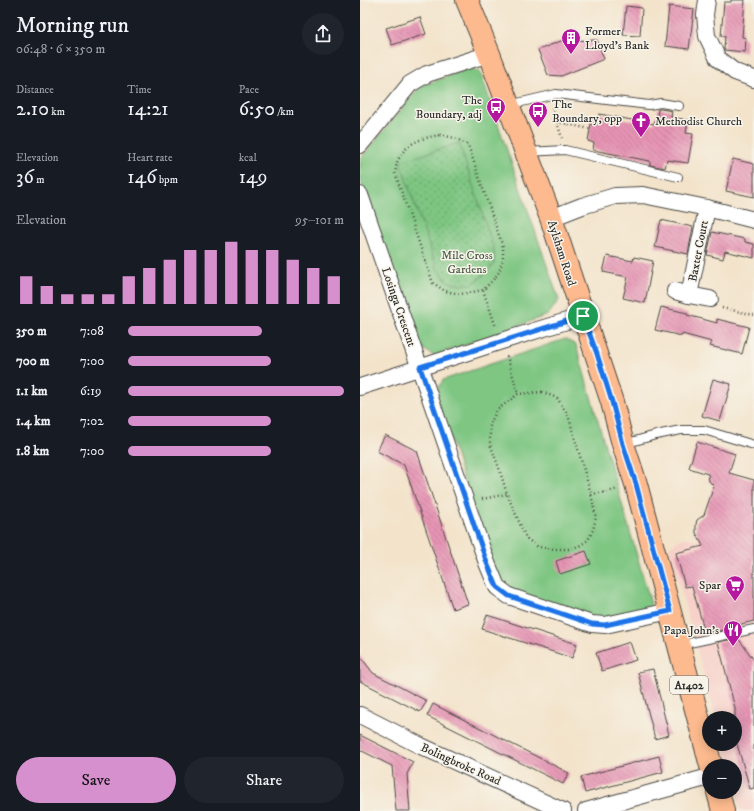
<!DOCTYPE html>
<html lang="en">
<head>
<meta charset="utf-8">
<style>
	:root { --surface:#171b24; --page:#20242c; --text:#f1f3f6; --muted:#9ea1a6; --accent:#d690ce }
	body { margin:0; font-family:"IM FELL DW Pica",serif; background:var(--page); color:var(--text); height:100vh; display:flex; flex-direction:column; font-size:15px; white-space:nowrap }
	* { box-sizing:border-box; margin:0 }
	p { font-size:13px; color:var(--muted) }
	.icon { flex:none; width:22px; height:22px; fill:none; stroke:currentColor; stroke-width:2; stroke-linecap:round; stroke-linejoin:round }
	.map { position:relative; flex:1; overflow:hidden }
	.side { display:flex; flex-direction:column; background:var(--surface); width:360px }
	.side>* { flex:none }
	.tools { position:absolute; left:342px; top:711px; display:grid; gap:8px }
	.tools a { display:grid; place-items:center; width:40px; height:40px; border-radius:50%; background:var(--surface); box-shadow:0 2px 10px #0003; font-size:20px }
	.pin { position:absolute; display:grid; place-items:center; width:34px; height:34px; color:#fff; margin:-17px; border:2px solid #fff; border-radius:50%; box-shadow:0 1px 4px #0007 }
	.round { display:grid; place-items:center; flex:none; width:42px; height:42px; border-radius:21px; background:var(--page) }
	.headline { display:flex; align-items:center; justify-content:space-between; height:68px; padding:0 16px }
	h1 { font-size:22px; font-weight:600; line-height:30px }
	.figures { display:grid; grid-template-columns:repeat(3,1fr); gap:6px; height:68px; padding:4px 16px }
	.figures div { display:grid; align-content:center }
	.figures b { font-size:20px; font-weight:600 }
	.figures small { font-size:11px; font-weight:400 }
	.figures p { font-size:11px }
	.chart { height:112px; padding:8px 16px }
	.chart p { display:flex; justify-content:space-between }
	.chart svg { width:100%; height:72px; margin-top:4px; stroke:var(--accent); stroke-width:6 }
	.action { display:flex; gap:8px; margin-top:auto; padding:8px 16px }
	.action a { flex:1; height:46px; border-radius:24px; background:var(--accent); color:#111; font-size:16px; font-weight:600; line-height:46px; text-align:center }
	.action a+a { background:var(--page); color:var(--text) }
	ul { padding:0 16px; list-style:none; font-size:13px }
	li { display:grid; grid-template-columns:64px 48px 1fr; align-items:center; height:30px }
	li i { height:10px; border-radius:5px; background:var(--accent) }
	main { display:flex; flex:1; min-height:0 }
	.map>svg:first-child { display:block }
	.built { fill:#f7d0c9 }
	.green { fill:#7ec682; stroke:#547856 }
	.park { fill:url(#park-dots); stroke:#547856 }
	.building { fill:url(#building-back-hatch) }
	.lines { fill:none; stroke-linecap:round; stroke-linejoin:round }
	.lane-casing { stroke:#494743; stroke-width:10 }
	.street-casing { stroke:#494743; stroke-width:18 }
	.primary-casing { stroke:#494743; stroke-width:24 }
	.path { stroke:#494743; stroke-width:2.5; stroke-dasharray:1 3; stroke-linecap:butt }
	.lane { stroke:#fff; stroke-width:8 }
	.street { stroke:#fff; stroke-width:16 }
	.primary { stroke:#fcba8e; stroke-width:22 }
	.route-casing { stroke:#fff; stroke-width:8 }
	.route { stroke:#1a73e8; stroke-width:5 }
	.labels { text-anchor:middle; stroke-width:3; stroke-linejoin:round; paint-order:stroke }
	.shield { fill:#f7f3e8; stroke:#686764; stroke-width:1 }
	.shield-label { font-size:11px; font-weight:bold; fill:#2b2b2b }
	.poi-label { font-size:12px; fill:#2b2b2b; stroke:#f7f3e8; text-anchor:start }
	.street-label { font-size:12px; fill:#2b2b2b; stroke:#f7f3e8 }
	.park-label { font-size:12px; fill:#445a45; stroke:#f7f3e8 }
</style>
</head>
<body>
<main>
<section class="side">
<div class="headline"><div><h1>Morning run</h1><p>06:48 · 6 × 350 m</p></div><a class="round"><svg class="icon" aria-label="share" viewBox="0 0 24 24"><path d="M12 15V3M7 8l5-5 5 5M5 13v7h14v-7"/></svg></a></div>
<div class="figures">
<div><p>Distance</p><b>2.10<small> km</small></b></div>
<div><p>Time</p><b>14:21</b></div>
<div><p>Pace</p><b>6:50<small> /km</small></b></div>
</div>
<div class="figures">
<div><p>Elevation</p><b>36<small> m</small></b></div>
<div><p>Heart rate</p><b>146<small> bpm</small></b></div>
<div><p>kcal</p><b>149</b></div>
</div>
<div class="chart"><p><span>Elevation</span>95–101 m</p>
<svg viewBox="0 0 160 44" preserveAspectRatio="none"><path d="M5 44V27M15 44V33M25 44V38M35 44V38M45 44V38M55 44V27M65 44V22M75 44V17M85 44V11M95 44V11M105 44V6M115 44V11M125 44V11M135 44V17M145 44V22M155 44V27"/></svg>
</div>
<ul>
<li><b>350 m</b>7:08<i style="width:62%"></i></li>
<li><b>700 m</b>7:00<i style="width:66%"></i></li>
<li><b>1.1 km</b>6:19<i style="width:100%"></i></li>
<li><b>1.4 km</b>7:02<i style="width:66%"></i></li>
<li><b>1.8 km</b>7:00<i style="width:66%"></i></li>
</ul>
<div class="action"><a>Save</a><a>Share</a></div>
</section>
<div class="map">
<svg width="394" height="811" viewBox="0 0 394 811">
	<defs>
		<pattern id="park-dots" width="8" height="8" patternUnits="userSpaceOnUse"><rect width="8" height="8" fill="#7ec682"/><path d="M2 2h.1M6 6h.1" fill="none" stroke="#67a16b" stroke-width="1.8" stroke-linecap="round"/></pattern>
		<pattern id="building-back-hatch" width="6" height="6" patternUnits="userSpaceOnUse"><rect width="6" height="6" fill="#e694b4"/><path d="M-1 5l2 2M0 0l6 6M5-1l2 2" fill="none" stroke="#bb7993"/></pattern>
	</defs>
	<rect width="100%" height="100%" fill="#f7f3e8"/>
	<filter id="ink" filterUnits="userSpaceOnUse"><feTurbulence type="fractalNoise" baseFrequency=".025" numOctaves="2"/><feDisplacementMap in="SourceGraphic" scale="8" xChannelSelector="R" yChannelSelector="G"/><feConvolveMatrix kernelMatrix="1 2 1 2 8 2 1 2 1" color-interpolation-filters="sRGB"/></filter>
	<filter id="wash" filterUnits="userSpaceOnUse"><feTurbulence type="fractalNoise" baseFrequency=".012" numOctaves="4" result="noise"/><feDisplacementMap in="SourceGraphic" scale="16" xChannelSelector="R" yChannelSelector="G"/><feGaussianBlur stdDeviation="0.9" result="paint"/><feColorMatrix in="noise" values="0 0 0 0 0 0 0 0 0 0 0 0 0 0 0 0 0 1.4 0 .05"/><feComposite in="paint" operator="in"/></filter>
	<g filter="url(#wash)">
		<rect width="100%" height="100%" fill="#f3e3ca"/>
		<polygon class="built" points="325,537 394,558 394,811 381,811 375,789 375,766 369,766 363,744 375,744 375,718 356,718 309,547"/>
		<g class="green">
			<polygon points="111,68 120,72 199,300 188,315 74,356 57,345 0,178 1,158 61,86"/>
			<polygon points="205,339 216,345 291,604 286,611 247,622 150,591 136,577 75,393 83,380"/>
		</g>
		<polygon class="park" points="99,143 134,249 134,264 123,276 112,284 99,285 87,281 77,268 40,162"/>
		<g id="blocks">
			<g class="building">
				<polygon points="371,0 385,0 382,37 386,38 385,52 364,50 364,49 365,36 361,36 364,2 371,2"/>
				<polygon points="266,6 282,8 280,36 263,35"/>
				<polygon points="309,6 334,9 329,49 305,46"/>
				<polygon points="60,17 66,34 32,45 26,28"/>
				<polygon points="237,40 244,59 201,76 188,75 178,50 201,41"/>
				<polygon points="298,109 301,109 312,111 311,117 328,120 326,133 333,134 328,163 307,160 305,168 290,165 290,161 233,150 234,143 228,141 232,118 239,119 239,114 294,124 296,116 297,116"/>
				<polygon points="373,159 394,164 394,197 366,191"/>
				<polygon points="301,220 333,227 328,254 295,247"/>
				<polygon points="352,232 385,239 385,242 394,244 394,258 365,251 363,259 347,255"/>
				<polygon points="247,256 273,261 274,257 293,261 285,303 263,298 268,277 243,272"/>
				<polygon points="301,307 327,313 327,315 357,323 357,319 389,327 382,354 350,346 352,342 322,334 322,336 295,330"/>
				<polygon points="353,379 371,384 360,421 342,416"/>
				<polygon points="25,435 57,451 108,604 93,609 44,465 17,451"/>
				<polygon points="337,442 375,454 369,473 394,480 394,621 370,627 371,628 355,632 355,630 345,633 332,586 325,587 316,553 343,546 336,533 336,524 337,520 344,515 354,486 349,481 348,474 329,468"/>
				<polygon points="226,551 231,564 200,574 196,561"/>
				<polygon points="127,615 217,644 212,658 122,629"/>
				<polygon points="378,638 394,660 394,788 390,789 375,737 375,708 358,642"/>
				<polygon points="270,642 276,660 242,671 236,653"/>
				<polygon points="0,656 13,673 67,701 60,712 0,681"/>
				<polygon points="293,669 309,735 295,739 278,672"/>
				<polygon points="73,704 209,773 203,784 67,716"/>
				<polygon points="0,735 53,762 47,774 50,811 36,811 32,766 0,750"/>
				<polygon points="299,756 303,772 225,793 221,777"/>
			</g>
		</g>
	</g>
	<g filter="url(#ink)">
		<use href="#blocks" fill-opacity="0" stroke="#494743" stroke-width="1"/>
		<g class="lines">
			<defs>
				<g id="lane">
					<polyline points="149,105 196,94 289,105 301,103 319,106"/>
					<polyline points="167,152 205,150 318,177"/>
					<polyline points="264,444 296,435 321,430 344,430 394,445"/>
					<polyline points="320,645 394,629"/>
				</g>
				<g id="street">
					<polyline points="347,0 345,15 347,36 358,59 375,72 394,79"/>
					<polyline points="0,145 50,84 67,74 129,54"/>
					<polyline points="0,195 57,360 127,563 137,587 149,596 232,624 245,625 310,611"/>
					<polyline points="191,218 222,206 255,196 283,195 347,208 394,220"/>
					<polyline points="315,291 329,295 347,208"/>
					<polyline points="329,295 350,299"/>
					<polyline points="0,387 142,341 223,316"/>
					<polyline points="0,715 61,746 203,811"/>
					<polyline points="226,811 349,777"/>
				</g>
				<g id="primary">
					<polyline points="107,0 129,54 191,218 252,402 263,444 276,484 298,567 351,766"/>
					<polyline points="358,792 363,811"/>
				</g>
			</defs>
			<use href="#lane" class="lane-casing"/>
			<use href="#street" class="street-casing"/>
			<use href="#primary" class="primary-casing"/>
			<g class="path">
				<polyline points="192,107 202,138"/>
				<polyline points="197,122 230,129"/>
				<path d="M80 135 95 138 108 145 143 247V259L139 272 133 280 123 290 101 294 85 291 73 283 35 173C36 169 36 164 38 160 47 142 62 138 80 135Z"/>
				<polyline points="123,290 136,327"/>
				<polyline points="362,308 394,315"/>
				<polyline points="147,356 158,394"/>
				<polygon points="182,392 197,398 208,415 231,494 236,517 233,530 228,540 219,546 208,549 195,549 178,547 166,538 147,494 139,468 130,444 130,424 137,410 158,394"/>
				<polyline points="231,494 247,492 258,489"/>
				<polyline points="122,499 147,494"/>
			</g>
			<use href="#lane" class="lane"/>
			<use href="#street" class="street"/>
			<use href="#primary" class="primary"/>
		</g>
	</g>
	<g class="lines" filter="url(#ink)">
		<defs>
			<polygon id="route" points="223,316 237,354 252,402 263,444 276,484 310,611 245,625 232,624 149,596 137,587 127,563 60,367"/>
		</defs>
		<use href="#route" class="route-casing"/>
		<use href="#route" class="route"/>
	</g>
	<defs>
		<symbol id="building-pin" viewBox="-11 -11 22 30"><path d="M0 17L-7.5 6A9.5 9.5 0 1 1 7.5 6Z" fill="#b5179e" stroke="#f7f3e8"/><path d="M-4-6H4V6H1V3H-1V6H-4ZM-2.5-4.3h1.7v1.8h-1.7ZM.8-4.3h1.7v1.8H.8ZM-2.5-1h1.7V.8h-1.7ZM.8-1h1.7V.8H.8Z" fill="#fff"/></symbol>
		<symbol id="bus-pin" viewBox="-11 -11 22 30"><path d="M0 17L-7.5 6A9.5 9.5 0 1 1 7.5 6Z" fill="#b5179e" stroke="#f7f3e8"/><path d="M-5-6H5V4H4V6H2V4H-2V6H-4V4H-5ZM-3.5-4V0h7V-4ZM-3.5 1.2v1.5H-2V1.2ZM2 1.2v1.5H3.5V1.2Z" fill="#fff"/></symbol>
		<symbol id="church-pin" viewBox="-11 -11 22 30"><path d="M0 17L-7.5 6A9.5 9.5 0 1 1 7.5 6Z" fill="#b5179e" stroke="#f7f3e8"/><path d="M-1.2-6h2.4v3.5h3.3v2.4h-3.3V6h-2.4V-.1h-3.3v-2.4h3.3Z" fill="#fff"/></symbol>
		<symbol id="supermarket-pin" viewBox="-11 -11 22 30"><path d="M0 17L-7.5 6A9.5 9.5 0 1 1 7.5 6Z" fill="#b5179e" stroke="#f7f3e8"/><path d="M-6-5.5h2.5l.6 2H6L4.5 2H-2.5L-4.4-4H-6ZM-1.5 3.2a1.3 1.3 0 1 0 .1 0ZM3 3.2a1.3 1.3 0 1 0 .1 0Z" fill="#fff"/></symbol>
		<symbol id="restaurant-pin" viewBox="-11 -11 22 30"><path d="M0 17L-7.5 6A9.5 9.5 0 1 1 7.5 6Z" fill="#b5179e" stroke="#f7f3e8"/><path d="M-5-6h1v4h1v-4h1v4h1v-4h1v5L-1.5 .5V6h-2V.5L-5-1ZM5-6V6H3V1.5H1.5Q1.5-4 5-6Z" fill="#fff"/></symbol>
	</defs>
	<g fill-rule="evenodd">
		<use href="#building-pin" x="200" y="27" width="22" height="30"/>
		<use href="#bus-pin" x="125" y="96" width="22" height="30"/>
		<use href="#bus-pin" x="167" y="100" width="22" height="30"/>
		<use href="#church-pin" x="270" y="110" width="22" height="30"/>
		<use href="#supermarket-pin" x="364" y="574" width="22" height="30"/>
		<use href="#restaurant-pin" x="362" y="619" width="22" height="30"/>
	</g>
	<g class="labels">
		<rect class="shield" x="310" y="676" width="38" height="18" rx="3"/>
		<g class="shield-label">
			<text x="329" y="689">A1402</text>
		</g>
		<g class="poi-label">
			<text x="225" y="35">Former<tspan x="225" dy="14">Lloyd's Bank</tspan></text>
			<text x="122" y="104" text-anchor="end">The<tspan x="122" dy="14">Boundary, adj</tspan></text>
			<text x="192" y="108">The<tspan x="192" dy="14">Boundary, opp</tspan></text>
			<text x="295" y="125">Methodist Church</text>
			<text x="361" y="589" text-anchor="end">Spar</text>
			<text x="359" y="634" text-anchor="end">Papa John's</text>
		</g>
		<g class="street-label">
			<text transform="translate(338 251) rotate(-79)" y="4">Baxter Court</text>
			<text transform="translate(202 253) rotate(72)" y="4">Aylsham Road</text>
			<text transform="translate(39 307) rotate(71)" y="4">Losinga Crescent</text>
			<text transform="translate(101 764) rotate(24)" y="4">Bolingbroke Road</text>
		</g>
		<g class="park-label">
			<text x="107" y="259">Mile Cross<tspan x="107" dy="14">Gardens</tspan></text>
		</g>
	</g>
</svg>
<div class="tools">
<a>+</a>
<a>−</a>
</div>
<div class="pin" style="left:223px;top:316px;background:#1e9e55"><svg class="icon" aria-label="arrive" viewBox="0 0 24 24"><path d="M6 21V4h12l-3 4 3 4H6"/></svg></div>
</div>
</main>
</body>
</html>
